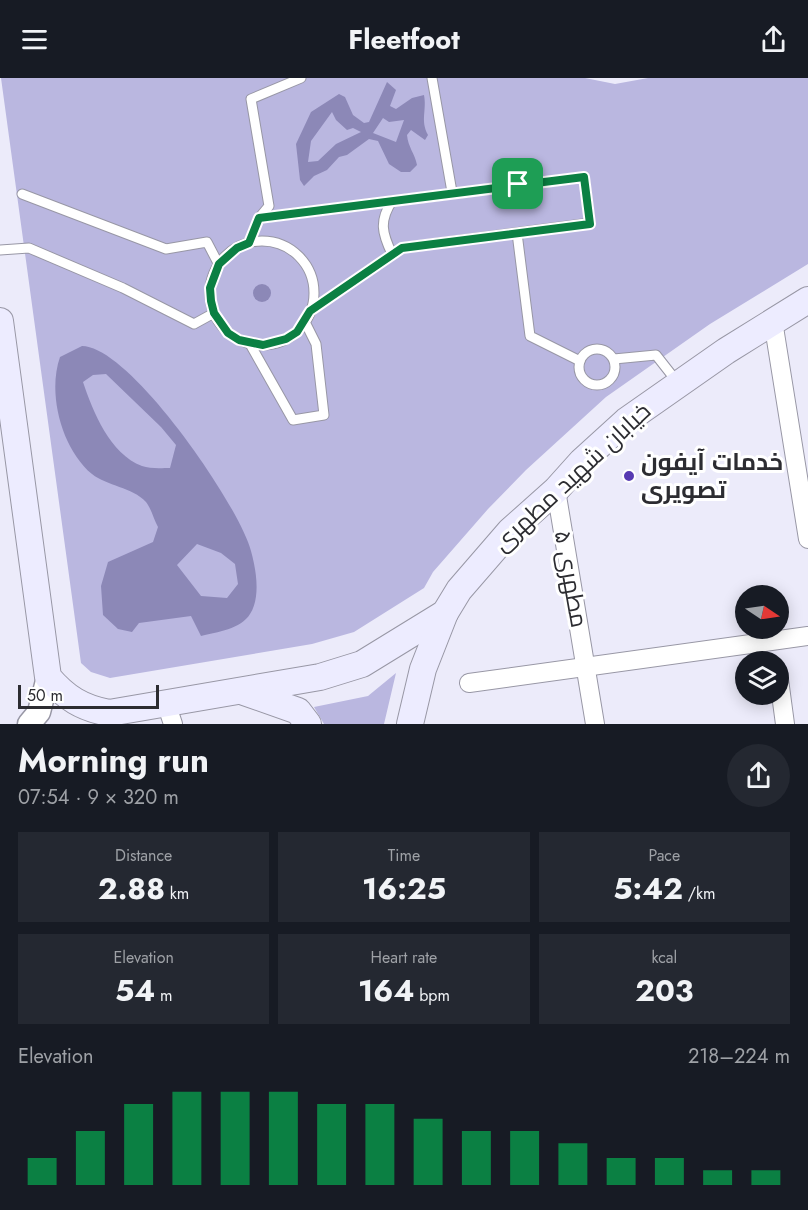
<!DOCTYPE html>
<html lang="en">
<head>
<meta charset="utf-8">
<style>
	:root { --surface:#171b24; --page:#242831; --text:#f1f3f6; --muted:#9ea1a6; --accent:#0b8043 }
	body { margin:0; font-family:Jost,Cairo,sans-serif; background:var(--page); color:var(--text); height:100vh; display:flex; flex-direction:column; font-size:22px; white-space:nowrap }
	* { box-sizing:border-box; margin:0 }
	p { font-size:20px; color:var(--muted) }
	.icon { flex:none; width:33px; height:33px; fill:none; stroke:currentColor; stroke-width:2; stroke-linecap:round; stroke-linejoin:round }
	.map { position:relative; height:646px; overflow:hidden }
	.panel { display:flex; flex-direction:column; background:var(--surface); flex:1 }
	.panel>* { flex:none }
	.needle { width:39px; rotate:103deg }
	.tools { position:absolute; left:735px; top:507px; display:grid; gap:12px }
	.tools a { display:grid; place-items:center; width:54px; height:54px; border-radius:50%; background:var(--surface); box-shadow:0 3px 15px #0003; font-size:30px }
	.scale { position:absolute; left:18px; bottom:15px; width:141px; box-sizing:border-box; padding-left:6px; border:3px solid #2c2c31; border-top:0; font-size:16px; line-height:21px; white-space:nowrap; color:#2c2c31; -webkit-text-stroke:4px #fff; paint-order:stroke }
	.pin { position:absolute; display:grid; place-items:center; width:51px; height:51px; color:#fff; margin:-26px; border-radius:12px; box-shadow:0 3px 9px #0006 }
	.round { display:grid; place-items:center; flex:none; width:63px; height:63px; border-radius:32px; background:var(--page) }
	.overview { display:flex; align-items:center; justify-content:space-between; height:102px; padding:0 18px }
	h1 { font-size:33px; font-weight:700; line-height:45px }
	.metrics { display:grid; grid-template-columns:repeat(3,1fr); gap:9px; height:102px; padding:6px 18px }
	.metrics div { display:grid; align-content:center; border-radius:0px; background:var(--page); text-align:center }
	.metrics b { font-size:30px; font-weight:700 }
	.metrics small { font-size:16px; font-weight:400 }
	.metrics p { font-size:16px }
	.chart { height:168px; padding:12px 18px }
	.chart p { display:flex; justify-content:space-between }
	.chart svg { width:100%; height:108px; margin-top:6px; stroke:var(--accent); stroke-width:6 }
	header { display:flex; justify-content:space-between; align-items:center; height:78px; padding:0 18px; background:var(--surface); font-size:27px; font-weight:700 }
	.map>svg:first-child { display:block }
	.green { fill:#bab7e0 }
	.water { fill:#8c88b7; fill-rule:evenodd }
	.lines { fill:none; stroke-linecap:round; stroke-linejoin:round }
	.service-casing { stroke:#9897a5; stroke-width:11 }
	.minor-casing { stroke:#9897a5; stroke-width:20 }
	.tertiary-casing { stroke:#9897a5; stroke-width:25 }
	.secondary-casing { stroke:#9897a5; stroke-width:28 }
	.service { stroke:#fff; stroke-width:9 }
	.minor { stroke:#fff; stroke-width:18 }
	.tertiary { stroke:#fff; stroke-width:22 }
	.secondary { stroke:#edecff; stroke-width:26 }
	.route-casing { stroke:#fff; stroke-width:12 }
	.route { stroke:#0b8043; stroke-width:8 }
	.poi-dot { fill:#573ab2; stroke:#fff; stroke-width:2 }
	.labels { text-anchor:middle; stroke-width:6; stroke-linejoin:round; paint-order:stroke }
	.poi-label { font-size:24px; font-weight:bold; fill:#2c2c31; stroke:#fff; text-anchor:start }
	.street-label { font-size:24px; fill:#2c2c31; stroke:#fff }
</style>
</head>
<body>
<header><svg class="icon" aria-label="menu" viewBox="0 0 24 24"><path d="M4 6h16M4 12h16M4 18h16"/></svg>Fleetfoot<svg class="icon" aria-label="share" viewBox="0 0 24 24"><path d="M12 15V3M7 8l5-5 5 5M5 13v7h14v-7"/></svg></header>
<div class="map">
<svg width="808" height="646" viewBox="0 0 808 646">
	<rect width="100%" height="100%" fill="#ecebfa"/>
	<g class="green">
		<polygon points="1,0 585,0 615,6 648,0 808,0 808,186 710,246 606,319 526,392 488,431 433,494 424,510 354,554 312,566 110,600 91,594 81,585"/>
		<polygon points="396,595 384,646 324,646 314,629 368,618"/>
	</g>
	<g class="water">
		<path d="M387 4 396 12 390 28 396 31 412 20 424 17C427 33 420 42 428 57L425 62 411 52 407 57C408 69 415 76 417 87L410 94H401L389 86 378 63 369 61 347 77 339 79 327 92 314 98 304 108 300 102 296 66 311 34 339 16 345 19 353 37 364 45 369 44ZM332 34 336 42 347 52 353 50 361 54 336 66 318 83 308 84 311 63ZM383 40 389 44 404 42 396 64 373 55Z"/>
		<circle cx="262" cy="215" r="9"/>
		<path d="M82 268C130 268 239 427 251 473 256 491 261 519 250 536 241 551 217 554 201 558L191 538 139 545 132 554 118 551 103 537 101 508 108 484 153 464 158 449C154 442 151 430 146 424 132 409 107 408 92 396 62 371 47 316 60 279ZM106 296 161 349 176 367 170 390C162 390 150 391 142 388 110 376 93 334 83 304L93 297ZM197 466 221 475 235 486 238 506 227 520 201 518 177 487Z"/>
	</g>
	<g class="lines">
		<defs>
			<g id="service">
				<polyline points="432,0 452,114"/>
				<polyline points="22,116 166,171 207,164 219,187"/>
				<polyline points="259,140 584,99 590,145 402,170 310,233"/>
				<polyline points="517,155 530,258 580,283"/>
				<circle cx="262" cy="215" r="52"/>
				<polyline points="249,165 259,140 269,128 251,21 301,0"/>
				<polyline points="0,172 29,170 123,210 194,246 214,235"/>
				<path d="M392 176C382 155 379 143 392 123"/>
				<polyline points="250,266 293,342 324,337 316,266 305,244"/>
				<circle cx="597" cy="289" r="18"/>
				<polyline points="614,281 656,277 678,305"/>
			</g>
			<g id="minor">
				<polyline points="773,243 808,461"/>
				<polyline points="556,412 595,646"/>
				<polyline points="778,594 785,646"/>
				<polyline points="469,605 808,558"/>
				<polyline points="166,625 173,646"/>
			</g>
			<polyline id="tertiary" points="29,646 39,634 48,599"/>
			<g id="secondary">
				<path d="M0 243 48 599C66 620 82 630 109 635L320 599 362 586 445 535 459 512 510 453 556 412 582 383 626 343 726 273 808 222"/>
				<polyline points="244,614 298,633 308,646"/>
				<polyline points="410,646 423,591 445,535"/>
			</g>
		</defs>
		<use href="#service" class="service-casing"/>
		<use href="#minor" class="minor-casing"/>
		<use href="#tertiary" class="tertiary-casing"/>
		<use href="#secondary" class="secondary-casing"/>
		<use href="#service" class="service"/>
		<use href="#minor" class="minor"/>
		<use href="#tertiary" class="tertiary"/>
		<use href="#secondary" class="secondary"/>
	</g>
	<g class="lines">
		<defs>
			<polygon id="route" points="584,99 590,146 402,170 310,233 297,254 286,261 263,267 239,262 228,255 214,235 211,223 210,210 219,186 237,170 249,165 259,140"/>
		</defs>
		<use href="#route" class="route-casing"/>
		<use href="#route" class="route"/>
	</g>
	<circle class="poi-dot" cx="629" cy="398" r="6"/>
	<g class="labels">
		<g class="poi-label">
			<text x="641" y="392">خدمات آیفون<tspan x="641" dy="28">تصویری</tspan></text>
		</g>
		<g class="street-label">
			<text transform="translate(572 399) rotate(-43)" y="8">خیابان شهید مطهری</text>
			<text transform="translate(571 501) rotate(80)" y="8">مطهری ۵</text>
		</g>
	</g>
</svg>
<div class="tools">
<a><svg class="needle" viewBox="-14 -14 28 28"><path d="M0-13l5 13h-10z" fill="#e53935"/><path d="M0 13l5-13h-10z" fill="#9ea1a6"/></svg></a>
<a><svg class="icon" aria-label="layers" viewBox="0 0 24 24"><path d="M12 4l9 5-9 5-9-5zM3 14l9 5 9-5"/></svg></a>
</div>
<div class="scale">50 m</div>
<div class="pin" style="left:518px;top:106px;background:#1e9e55"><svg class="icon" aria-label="arrive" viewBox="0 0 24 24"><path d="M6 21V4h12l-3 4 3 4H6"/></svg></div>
</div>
<section class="panel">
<div class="overview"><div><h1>Morning run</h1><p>07:54 · 9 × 320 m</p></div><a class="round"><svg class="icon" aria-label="share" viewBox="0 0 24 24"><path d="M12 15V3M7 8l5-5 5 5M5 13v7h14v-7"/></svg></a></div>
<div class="metrics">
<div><p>Distance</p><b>2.88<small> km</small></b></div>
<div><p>Time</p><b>16:25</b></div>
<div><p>Pace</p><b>5:42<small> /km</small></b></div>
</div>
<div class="metrics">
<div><p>Elevation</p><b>54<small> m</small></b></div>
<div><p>Heart rate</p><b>164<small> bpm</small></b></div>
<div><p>kcal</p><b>203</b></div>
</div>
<div class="chart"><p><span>Elevation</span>218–224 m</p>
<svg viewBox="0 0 160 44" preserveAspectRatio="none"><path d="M5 44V33M15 44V22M25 44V11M35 44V6M45 44V6M55 44V6M65 44V11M75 44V11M85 44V17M95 44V22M105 44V22M115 44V27M125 44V33M135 44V33M145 44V38M155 44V38"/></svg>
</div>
</section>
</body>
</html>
